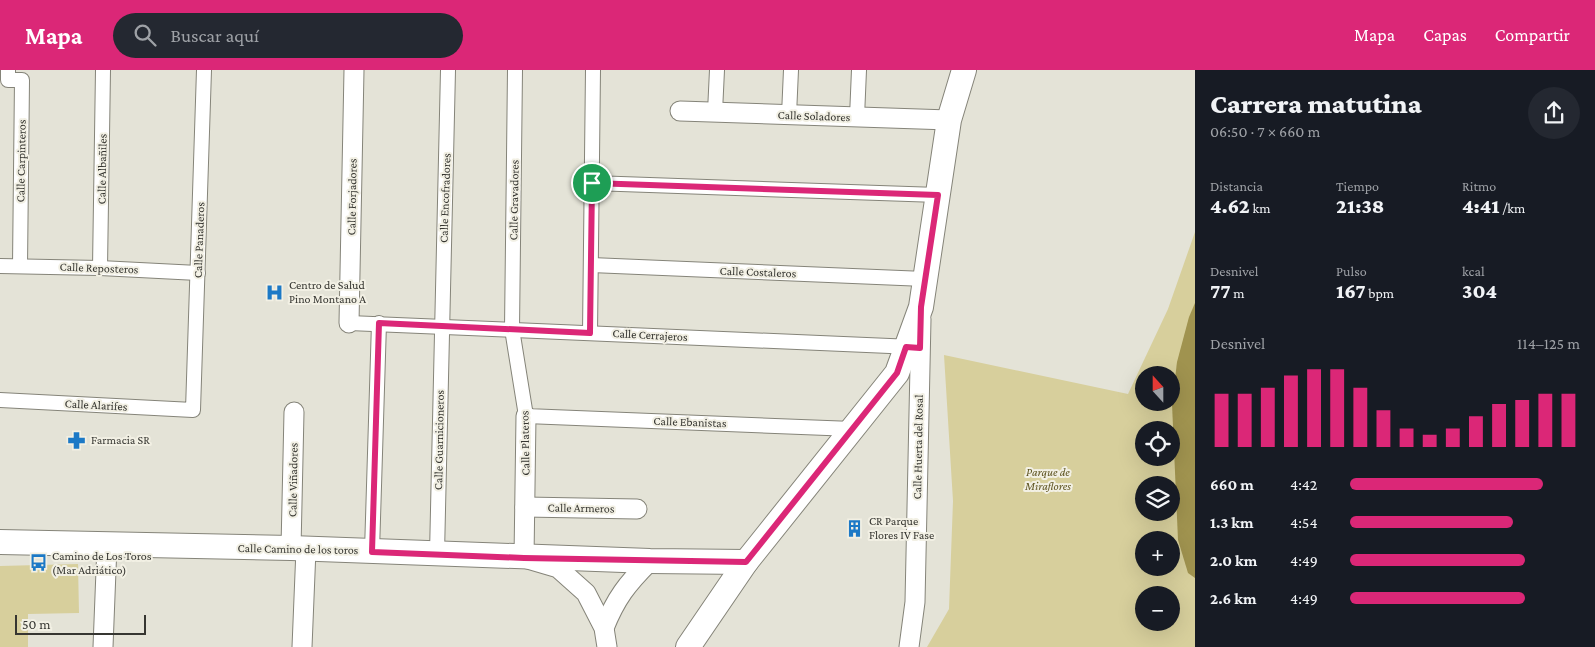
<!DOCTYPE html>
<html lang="es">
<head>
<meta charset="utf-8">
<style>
	:root { --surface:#171b24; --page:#242831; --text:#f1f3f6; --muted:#9ea1a6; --accent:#db2777 }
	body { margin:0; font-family:"Crimson Pro",serif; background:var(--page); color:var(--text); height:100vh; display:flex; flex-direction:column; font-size:19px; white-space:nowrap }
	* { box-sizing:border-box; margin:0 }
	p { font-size:16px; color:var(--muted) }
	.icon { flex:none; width:28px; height:28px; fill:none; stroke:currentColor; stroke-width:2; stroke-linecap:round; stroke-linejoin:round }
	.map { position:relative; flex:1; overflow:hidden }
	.drawer { display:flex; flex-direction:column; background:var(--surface); width:400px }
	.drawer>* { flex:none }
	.needle { width:32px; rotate:339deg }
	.controls { position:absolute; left:1135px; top:296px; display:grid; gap:10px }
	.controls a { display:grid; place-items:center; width:45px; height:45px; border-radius:50%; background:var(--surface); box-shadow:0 5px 20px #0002; font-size:25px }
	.scale { position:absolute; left:15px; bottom:12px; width:131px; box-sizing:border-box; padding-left:5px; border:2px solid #363631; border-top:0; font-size:14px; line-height:18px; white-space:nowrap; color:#363631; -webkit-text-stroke:4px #f2f0e4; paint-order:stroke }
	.pin { position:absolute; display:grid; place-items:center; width:42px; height:42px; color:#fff; margin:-21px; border:2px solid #fff; border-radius:50%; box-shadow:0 1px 5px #0007 }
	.round { display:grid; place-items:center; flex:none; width:52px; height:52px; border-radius:26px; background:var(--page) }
	.headline { display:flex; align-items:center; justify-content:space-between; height:85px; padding:0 15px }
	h1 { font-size:28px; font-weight:800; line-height:38px }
	.metrics { display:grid; grid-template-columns:repeat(3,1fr); gap:8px; height:85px; padding:5px 15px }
	.metrics div { display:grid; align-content:center }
	.metrics b { font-size:21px; font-weight:800 }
	.metrics small { font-size:14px; font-weight:400 }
	.metrics p { font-size:14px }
	.chart { height:140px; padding:10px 15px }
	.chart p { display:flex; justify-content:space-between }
	.chart svg { width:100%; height:90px; margin-top:5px; stroke:var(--accent); stroke-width:6 }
	ul { padding:0 15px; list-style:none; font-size:16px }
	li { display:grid; grid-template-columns:80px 60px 1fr; align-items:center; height:38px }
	li i { height:12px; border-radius:6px; background:var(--accent) }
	header { display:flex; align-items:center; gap:30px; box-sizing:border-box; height:70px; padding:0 25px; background:var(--accent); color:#fff }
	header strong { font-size:24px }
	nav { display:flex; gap:28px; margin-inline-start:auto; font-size:18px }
	.search { width:350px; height:45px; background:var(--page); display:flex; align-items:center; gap:12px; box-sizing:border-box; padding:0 18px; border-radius:28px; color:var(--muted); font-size:19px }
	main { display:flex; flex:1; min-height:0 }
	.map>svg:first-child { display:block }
	.green { fill:#d7cf9c; fill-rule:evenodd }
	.water { fill:#a0934f }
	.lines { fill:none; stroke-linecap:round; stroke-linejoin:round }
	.pedestrian-casing { stroke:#858479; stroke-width:16 }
	.minor-casing { stroke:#858479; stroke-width:21 }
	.tertiary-casing { stroke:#858479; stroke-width:26 }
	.pedestrian { stroke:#fff; stroke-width:14 }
	.minor { stroke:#fff; stroke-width:19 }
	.tertiary { stroke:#fff; stroke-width:24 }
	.route-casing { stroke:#fff; stroke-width:10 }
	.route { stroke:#db2777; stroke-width:6 }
	.labels { text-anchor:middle; stroke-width:4; stroke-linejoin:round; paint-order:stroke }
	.street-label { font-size:12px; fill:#363631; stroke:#f2f0e4 }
	.poi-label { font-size:12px; fill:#363631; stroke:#f2f0e4; text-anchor:start }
	.park-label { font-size:12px; font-style:italic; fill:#5e5421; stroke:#f2f0e4 }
</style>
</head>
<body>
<header>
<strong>Mapa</strong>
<div class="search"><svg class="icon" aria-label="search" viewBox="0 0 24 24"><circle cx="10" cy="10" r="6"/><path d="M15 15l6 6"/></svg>Buscar aquí</div>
<nav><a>Mapa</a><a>Capas</a><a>Compartir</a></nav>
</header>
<main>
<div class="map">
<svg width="1195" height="577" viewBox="0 0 1195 577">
	<rect width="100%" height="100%" fill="#e4e3d7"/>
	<g class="green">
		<path d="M1195 162V577H927L949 539 953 431 944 285 1128 324 1168 239ZM1144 305H1171V332H1144ZM1144 360H1171V388H1144ZM1144 415H1171V442H1144ZM1144 470H1171V498H1144ZM1144 525H1171V552H1144Z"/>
		<polygon points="78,494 79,543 28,544 28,577 0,577 0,496"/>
	</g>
	<polygon class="water" points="1195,233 1195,508 1188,503 1178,470 1172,334 1177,292 1189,247"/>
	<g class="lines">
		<defs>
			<g id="pedestrian">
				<polyline points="8,0 8,10 22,10 20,196"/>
				<polyline points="515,0 512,259 526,346 853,359"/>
				<polyline points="715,42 717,0"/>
				<polyline points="789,45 791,0"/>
				<polyline points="857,47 859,0"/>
				<polyline points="592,113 938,125"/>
				<polyline points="591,195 925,209"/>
				<polyline points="0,196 100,198 198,203"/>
				<polyline points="100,198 103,0"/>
				<polyline points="349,253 913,277"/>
				<polyline points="590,263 593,0"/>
				<polyline points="0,330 193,340 204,0"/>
				<polyline points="372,481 379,253"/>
				<polyline points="437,484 448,0"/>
			</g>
			<g id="minor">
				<polyline points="680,41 949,50"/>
				<polyline points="349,253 354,0"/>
				<polyline points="526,346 524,488 558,498 586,523 604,558 607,577"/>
				<polyline points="525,437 637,439"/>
				<polyline points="291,478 294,342"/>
				<path d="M604 558C616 528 627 514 650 491"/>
				<polyline points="103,577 107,475"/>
				<polyline points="302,577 306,479"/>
				<polyline points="909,577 915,532 921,249"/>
			</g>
			<g id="tertiary">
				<polyline points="0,472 291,478 650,491 746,492"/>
				<polyline points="688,577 746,492 897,303 921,237 949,50 964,0"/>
			</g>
		</defs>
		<use href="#pedestrian" class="pedestrian-casing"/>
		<use href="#minor" class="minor-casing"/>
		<use href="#tertiary" class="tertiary-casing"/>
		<use href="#pedestrian" class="pedestrian"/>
		<use href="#minor" class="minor"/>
		<use href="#tertiary" class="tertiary"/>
	</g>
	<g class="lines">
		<defs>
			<polygon id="route" points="592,113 938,125 921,237 920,278 906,277 897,303 746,492 524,488 372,482 379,253 590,263"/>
		</defs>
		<use href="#route" class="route-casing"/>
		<use href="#route" class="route"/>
	</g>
	<defs>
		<symbol id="hospital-bare" viewBox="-9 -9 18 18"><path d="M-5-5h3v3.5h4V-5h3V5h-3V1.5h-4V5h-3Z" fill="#1c79c6" stroke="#f2f0e4" stroke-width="2.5" paint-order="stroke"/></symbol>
		<symbol id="pharmacy-bare" viewBox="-9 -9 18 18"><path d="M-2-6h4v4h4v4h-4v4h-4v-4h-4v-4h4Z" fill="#1c79c6" stroke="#f2f0e4" stroke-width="2.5" paint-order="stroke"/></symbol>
		<symbol id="building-bare" viewBox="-9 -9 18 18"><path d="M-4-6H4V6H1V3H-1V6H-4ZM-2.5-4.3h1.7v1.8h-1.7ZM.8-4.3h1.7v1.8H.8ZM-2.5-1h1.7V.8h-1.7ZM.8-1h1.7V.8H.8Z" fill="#1c79c6" stroke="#f2f0e4" stroke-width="2.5" paint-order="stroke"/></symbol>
		<symbol id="bus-bare" viewBox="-9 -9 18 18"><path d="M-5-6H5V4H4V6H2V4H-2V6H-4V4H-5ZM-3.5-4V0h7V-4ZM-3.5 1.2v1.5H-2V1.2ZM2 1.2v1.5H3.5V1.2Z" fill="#1c79c6" stroke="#f2f0e4" stroke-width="2.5" paint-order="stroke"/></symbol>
	</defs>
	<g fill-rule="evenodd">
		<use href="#hospital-bare" x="262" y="210" width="25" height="25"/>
		<use href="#pharmacy-bare" x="64" y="358" width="25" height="25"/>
		<use href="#building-bare" x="842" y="446" width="25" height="25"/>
		<use href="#bus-bare" x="26" y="480" width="25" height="25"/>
	</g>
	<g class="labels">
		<g class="street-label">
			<text transform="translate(814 46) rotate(2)" y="4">Calle Soladores</text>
			<text transform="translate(21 91) rotate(-89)" y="4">Calle Carpinteros</text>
			<text transform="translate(102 99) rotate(-89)" y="4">Calle Albañiles</text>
			<text transform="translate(352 127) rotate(-89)" y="4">Calle Forjadores</text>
			<text transform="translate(445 128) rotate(-88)" y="4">Calle Encofradores</text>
			<text transform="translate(514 130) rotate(-89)" y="4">Calle Gravadores</text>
			<text transform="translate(199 170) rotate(-88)" y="4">Calle Panaderos</text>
			<text transform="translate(99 198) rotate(2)" y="4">Calle Reposteros</text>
			<text transform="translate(758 202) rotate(2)" y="4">Calle Costaleros</text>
			<text transform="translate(650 265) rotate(3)" y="4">Calle Cerrajeros</text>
			<text transform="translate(96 335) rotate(3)" y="4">Calle Alarifes</text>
			<text transform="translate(690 352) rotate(2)" y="4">Calle Ebanistas</text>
			<text transform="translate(439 370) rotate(-89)" y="4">Calle Guarnicioneros</text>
			<text transform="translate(525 373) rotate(-91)" y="4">Calle Plateros</text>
			<text transform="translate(918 377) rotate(-89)" y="4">Calle Huerta del Rosal</text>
			<text transform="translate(293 410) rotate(-89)" y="4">Calle Viñadores</text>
			<text transform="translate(581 438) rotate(1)" y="4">Calle Armeros</text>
			<text transform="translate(298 479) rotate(1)" y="4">Calle Camino de los toros</text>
		</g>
		<g class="poi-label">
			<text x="289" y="219">Centro de Salud<tspan x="289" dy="14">Pino Montano A</tspan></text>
			<text x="91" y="374">Farmacia SR</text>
			<text x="869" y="455">CR Parque<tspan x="869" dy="14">Flores IV Fase</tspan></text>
			<text x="52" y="490">Camino de Los Toros<tspan x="52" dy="14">(Mar Adriático)</tspan></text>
		</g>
		<g class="park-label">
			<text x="1048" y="406">Parque de<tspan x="1048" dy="14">Miraflores</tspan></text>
		</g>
	</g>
</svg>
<div class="controls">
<a><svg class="needle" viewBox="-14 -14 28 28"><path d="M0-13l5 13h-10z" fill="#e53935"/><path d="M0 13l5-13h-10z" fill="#9ea1a6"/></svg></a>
<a><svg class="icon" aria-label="locate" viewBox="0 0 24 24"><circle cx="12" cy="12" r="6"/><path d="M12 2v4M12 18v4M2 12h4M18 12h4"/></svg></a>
<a><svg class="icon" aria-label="layers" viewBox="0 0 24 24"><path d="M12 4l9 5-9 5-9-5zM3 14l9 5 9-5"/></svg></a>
<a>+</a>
<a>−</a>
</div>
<div class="scale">50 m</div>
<div class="pin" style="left:592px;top:113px;background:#1e9e55"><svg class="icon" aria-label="arrive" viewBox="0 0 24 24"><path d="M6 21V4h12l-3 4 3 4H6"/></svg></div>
</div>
<section class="drawer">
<div class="headline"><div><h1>Carrera matutina</h1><p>06:50 · 7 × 660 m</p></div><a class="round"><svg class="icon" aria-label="share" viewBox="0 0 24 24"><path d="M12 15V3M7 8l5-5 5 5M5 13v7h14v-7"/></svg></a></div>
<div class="metrics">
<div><p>Distancia</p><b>4.62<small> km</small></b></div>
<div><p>Tiempo</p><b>21:38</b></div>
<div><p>Ritmo</p><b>4:41<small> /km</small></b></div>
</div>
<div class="metrics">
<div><p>Desnivel</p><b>77<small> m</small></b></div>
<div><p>Pulso</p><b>167<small> bpm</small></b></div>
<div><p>kcal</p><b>304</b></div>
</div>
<div class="chart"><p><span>Desnivel</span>114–125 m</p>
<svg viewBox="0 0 160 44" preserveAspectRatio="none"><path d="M5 44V18M15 44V18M25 44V15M35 44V9M45 44V6M55 44V6M65 44V15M75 44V26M85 44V35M95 44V38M105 44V35M115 44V29M125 44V23M135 44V21M145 44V18M155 44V18"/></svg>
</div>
<ul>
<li><b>660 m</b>4:42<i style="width:84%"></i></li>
<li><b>1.3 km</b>4:54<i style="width:71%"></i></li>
<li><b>2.0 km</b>4:49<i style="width:76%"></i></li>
<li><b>2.6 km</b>4:49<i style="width:76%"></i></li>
</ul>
</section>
</main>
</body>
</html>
